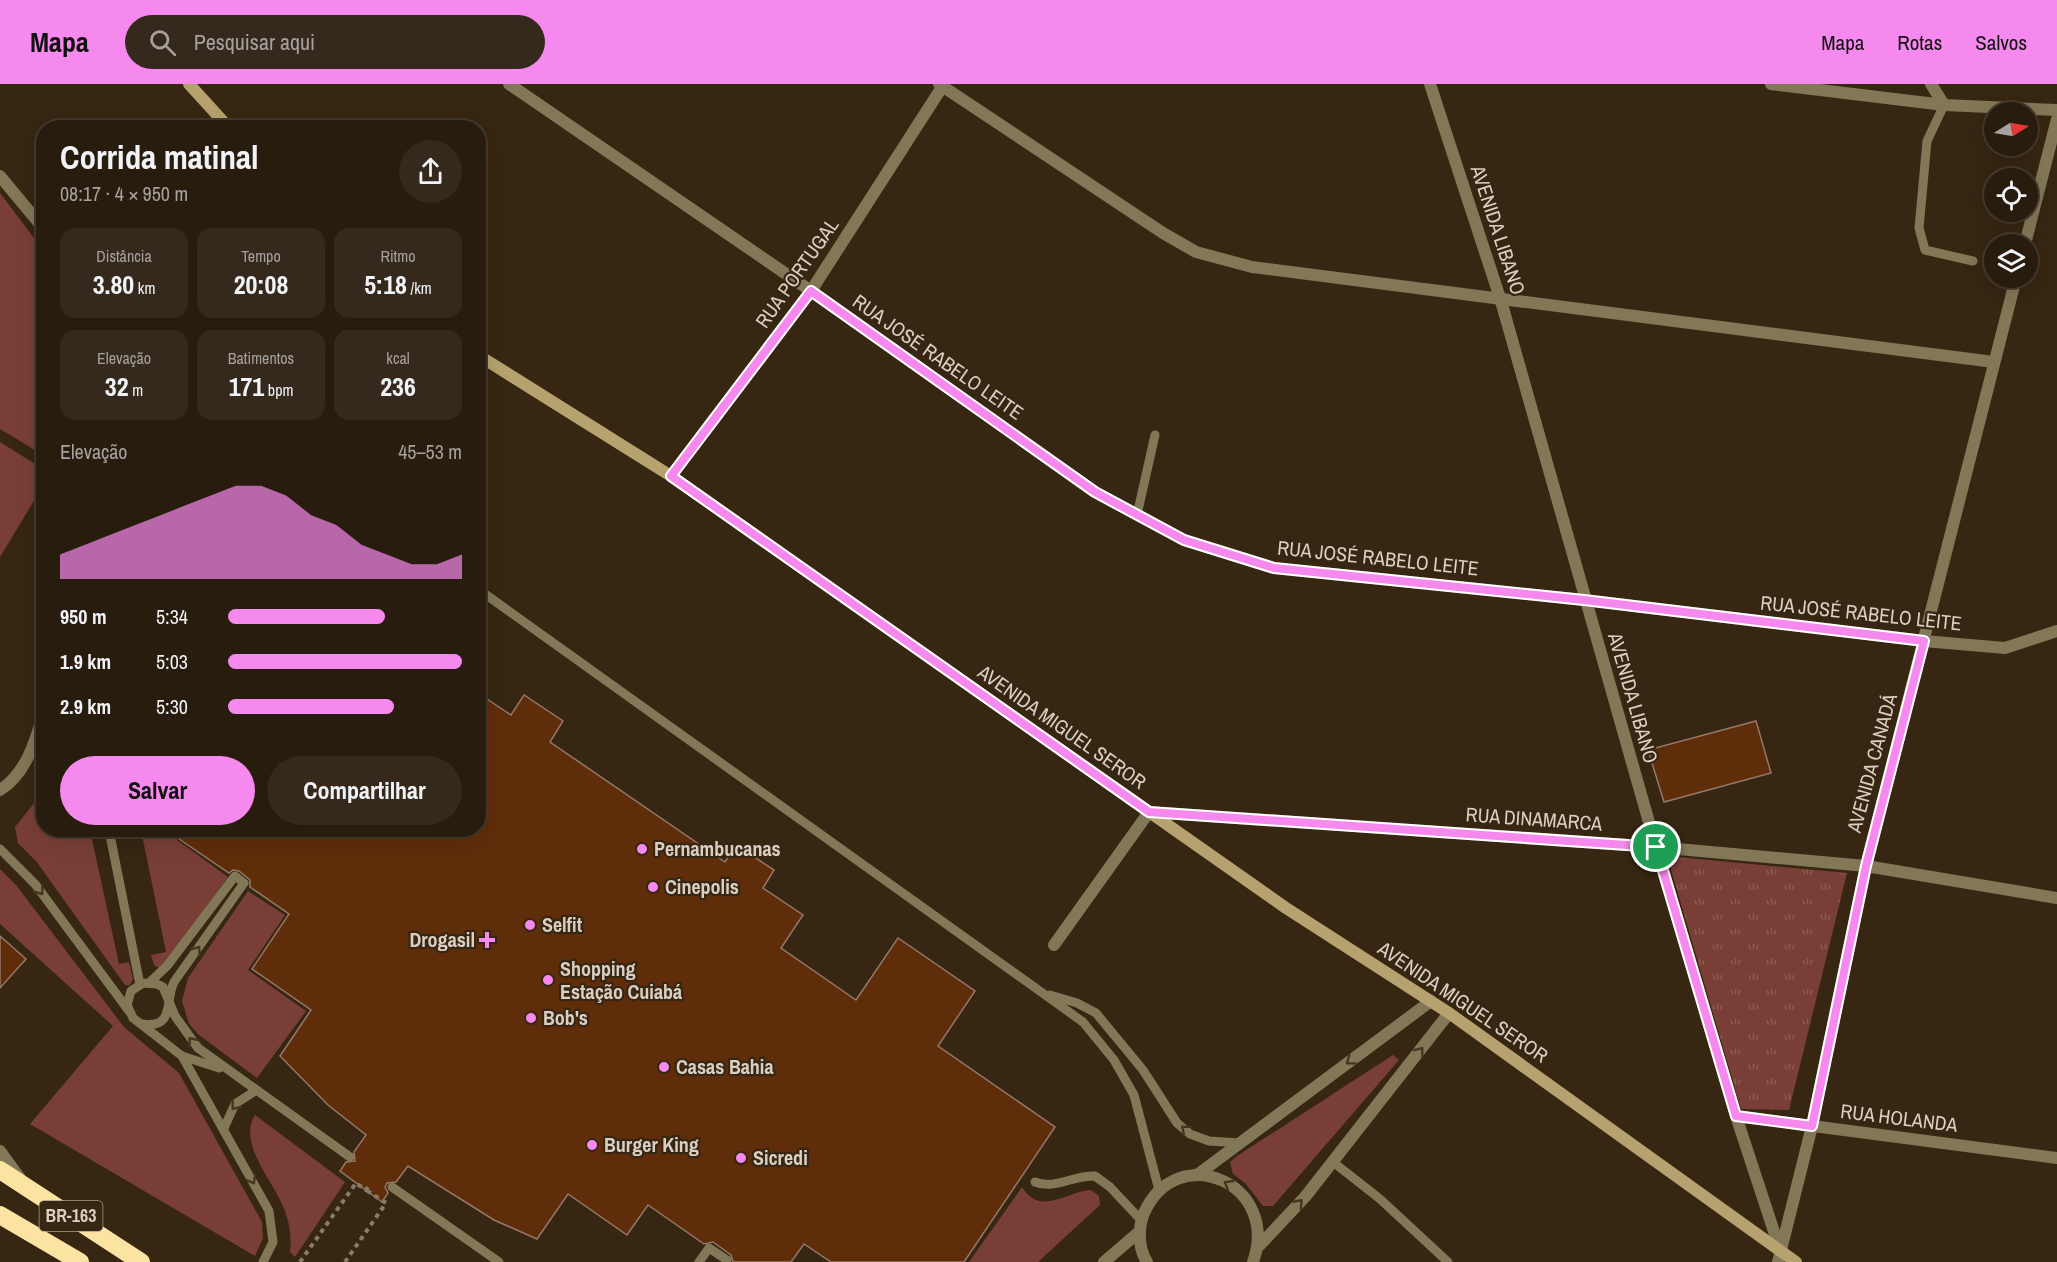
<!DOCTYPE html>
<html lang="pt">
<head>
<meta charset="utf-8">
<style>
	:root { --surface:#281c0e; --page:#34291c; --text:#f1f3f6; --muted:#a5a19e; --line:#443a2e; --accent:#f689ed }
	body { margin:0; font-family:"Archivo Narrow",sans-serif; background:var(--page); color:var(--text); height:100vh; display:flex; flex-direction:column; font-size:22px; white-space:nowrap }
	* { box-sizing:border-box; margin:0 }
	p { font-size:20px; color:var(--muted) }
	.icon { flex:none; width:33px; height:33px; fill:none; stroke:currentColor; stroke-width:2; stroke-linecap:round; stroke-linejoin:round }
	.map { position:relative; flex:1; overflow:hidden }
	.details { position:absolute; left:36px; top:36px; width:450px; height:717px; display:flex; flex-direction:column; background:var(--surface); border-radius:24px; box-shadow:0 6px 24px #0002,0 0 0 2px var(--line) }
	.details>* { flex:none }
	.needle { width:39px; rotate:79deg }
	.buttons { position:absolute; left:1984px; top:18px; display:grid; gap:12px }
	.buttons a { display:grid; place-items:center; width:54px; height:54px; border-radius:50%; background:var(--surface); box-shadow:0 6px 24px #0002,0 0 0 2px var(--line); font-size:30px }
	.pin { position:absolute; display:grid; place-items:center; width:51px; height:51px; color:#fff; margin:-26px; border:3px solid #fff; border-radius:50%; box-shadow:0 2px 6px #0007 }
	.round { display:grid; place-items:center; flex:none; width:63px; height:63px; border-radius:32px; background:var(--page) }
	.summary { display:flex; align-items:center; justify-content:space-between; height:102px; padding:0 24px }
	h1 { font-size:33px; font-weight:700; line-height:45px }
	.metrics { display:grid; grid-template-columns:repeat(3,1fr); gap:9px; height:102px; padding:6px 24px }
	.metrics div { display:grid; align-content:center; border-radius:15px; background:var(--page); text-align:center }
	.metrics b { font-size:26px; font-weight:700 }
	.metrics small { font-size:16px; font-weight:400 }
	.metrics p { font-size:16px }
	.chart { height:168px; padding:12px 24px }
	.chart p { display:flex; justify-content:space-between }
	.chart svg { width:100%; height:108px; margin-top:6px; fill:var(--accent); opacity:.7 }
	.action { display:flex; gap:12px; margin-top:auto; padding:12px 24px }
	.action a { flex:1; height:69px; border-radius:36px; background:var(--accent); color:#111; font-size:24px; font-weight:700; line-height:69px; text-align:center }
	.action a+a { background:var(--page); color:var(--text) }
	ul { padding:0 24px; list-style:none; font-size:20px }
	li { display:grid; grid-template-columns:96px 72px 1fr; align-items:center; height:45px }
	li i { height:15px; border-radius:8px; background:var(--accent) }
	header { display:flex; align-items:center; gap:36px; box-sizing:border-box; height:84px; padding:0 30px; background:var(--accent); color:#111 }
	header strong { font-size:28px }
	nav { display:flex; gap:33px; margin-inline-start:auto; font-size:21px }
	.search { width:420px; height:54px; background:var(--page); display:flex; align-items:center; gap:15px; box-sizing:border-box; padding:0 21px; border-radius:33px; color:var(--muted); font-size:22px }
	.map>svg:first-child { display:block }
	.grass { fill:#793f36 }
	.park { fill:url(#park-tufts) }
	.building { fill:#602d0a; stroke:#947869; stroke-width:1.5 }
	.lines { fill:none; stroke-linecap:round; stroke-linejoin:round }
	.path { stroke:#897c6c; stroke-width:4; stroke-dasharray:4.5 4.5; stroke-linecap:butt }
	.lane { stroke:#827756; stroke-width:9 }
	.street { stroke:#827756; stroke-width:12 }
	.secondary { stroke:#b5a26e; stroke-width:12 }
	.highway { stroke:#fbe3a2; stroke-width:18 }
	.oneway { stroke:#453620 }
	.route-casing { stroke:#fff; stroke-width:12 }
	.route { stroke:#f689ed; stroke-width:8 }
	.poi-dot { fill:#f689ed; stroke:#362612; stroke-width:2 }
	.labels { text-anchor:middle; stroke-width:4.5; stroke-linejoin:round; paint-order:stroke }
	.shield { fill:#362612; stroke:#a99c8e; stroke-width:1.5 }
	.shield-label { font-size:18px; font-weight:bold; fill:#dacfc3 }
	.street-label { font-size:20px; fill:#dacfc3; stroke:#362612 }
	.poi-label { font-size:20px; font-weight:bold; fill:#dacfc3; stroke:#362612; text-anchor:start }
</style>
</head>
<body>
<header>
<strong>Mapa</strong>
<div class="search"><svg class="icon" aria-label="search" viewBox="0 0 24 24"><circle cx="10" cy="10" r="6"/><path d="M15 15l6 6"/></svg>Pesquisar aqui</div>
<nav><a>Mapa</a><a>Rotas</a><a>Salvos</a></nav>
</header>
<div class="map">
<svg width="2057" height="1178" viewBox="0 0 2057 1178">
	<defs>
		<pattern id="park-tufts" width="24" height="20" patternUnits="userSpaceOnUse" patternTransform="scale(1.5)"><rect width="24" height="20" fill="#793f36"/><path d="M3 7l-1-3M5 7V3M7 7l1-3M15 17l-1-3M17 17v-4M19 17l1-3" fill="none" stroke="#8b5a51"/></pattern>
	</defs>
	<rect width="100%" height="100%" fill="#362612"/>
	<g class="grass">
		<polygon points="0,109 43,166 43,371 0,345"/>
		<polygon points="0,358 43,385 43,402 0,473"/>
		<polygon points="43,708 44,746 90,746 119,880 129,878 133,895 130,901 125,901 36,777 18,759 15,743"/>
		<polygon points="141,746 183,746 177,756 228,793 164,882 159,884 154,881 151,871 166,868"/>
		<polygon points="0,785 16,801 124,943 179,989 262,1138 263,1154 255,1172 30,1040 113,942 0,840"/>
		<polygon points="248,807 285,831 248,886 306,927 257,994 199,951 189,940 182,917 188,894"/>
		<polygon points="1393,971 1399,976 1273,1122 1263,1122 1245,1099 1233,1090 1230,1078 1237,1072"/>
		<path d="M255 1031 345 1098 295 1173 290 1168C292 1151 289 1134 281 1118 270 1094 238 1058 255 1031Z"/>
		<path d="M1022 1103C1040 1133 1067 1107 1091 1106L1099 1112 1100 1121 1038 1178H969Z"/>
	</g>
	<polygon class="park" points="1667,772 1847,789 1789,1026 1741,1025"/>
	<g class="building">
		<polygon points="478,609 511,631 524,611 563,637 550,658 725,778 736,761 774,786 763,804 803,831 781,864 856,916 898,854 975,907 938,962 1055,1043 964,1178 831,1178 804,1160 791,1178 733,1178 731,1171 713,1158 704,1160 648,1121 627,1151 568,1110 537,1155 494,1136 408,1082 396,1098 387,1099 385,1103 388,1109 382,1118 340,1087 346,1078 355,1077 354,1068 366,1051 328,1021 280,972 311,926 252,885 289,830 250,803 250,796 239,787 233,786 229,789 166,746 478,746"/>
		<polygon points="1756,637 1771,689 1664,718 1648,666"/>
		<polygon points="0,852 26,875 0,904"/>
	</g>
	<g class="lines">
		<g class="path">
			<polyline points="300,1178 356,1099 366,1106 370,1100"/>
			<polyline points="345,1178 386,1119 366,1106"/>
		</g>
		<g class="lane">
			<polyline points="1944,21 1927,57 1919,144 1925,166 1973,177"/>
			<polyline points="1137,431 1155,351"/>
			<polyline points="478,505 1083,938 1114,976 1134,1011 1159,1106"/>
			<polyline points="109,746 140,901"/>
			<polyline points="0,765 35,800 129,927"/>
			<polyline points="1050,911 1077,919 1096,929 1143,986 1177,1039 1190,1050 1209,1057 1240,1059"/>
			<path d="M143 940C175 945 165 916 174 898L244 799 235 792 167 882 150 898"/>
			<polyline points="182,972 219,984"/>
			<polyline points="224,1044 235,1020 255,1007"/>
			<polyline points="1333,1078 1380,1115 1448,1178"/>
			<path d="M1035 1098C1054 1106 1074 1091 1095 1092L1110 1103 1141 1136"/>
			<polyline points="392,1103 499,1178"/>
			<polyline points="263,1178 273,1158 269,1127 182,972 133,934 127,921 131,907 143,899 157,900 163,903 175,932 198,964 350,1073"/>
			<polyline points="699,1178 709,1164 727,1176 726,1178"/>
		</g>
		<g class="street">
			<polyline points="509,0 811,207 1095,408 1184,456 1274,484 1584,516 1924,557 2005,564 2057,547"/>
			<polyline points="939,0 1163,149 1196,168 1252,183 1994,278"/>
			<polyline points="1430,0 1501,217 1656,763 1736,1032 1781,1169"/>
			<polyline points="1771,0 1944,21 2057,26"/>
			<polyline points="1931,0 1944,21"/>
			<polyline points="0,92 44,145"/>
			<polyline points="2025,160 2057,35"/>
			<polyline points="671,392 811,207 944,0"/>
			<path d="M0 706C26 690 36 656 44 628"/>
			<polyline points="1054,861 1149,728 1656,763 1866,782 2057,814"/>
			<polyline points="1736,1032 2057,1074"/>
			<polyline points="0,1067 22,1097"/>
			<polyline points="1197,1091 1431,917"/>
			<polyline points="1259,1162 1305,1113 1449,929"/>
			<polyline points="1104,1178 1139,1148"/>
			<path d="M1147 1178C1138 1164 1138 1144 1144 1129 1177 1055 1281 1099 1253 1178"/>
			<polyline points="1778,1178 1812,1042 1866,782 2016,194"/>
		</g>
		<g class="secondary">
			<polyline points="189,0 229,44"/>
			<polyline points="478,271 671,392 1286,824 1449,929 1796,1178"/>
		</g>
		<g class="highway">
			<polyline points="0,1086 141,1178"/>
			<polyline points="0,1131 80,1178"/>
		</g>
	</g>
	<defs><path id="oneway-chevron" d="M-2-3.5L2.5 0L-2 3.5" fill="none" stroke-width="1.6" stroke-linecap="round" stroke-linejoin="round" transform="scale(1.5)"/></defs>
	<g class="oneway">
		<use href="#oneway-chevron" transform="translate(40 807) rotate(53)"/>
		<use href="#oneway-chevron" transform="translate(197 866) rotate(-55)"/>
		<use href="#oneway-chevron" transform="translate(192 957) rotate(-129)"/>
		<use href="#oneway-chevron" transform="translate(1420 967) rotate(-52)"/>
		<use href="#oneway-chevron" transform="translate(1350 977) rotate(143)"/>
		<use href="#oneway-chevron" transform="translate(235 1022) rotate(128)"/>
		<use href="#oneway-chevron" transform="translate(1185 1045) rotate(-140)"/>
		<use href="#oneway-chevron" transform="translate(252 1096) rotate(62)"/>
		<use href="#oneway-chevron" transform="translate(1228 1100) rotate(-150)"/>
		<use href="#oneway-chevron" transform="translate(1299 1119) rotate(-47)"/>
	</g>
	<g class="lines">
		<defs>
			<polygon id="route" points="811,207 1095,408 1184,456 1274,484 1584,516 1924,557 1866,782 1812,1042 1736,1032 1656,763 1149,728 671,392"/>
		</defs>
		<use href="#route" class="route-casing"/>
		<use href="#route" class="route"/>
	</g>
	<g class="poi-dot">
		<circle cx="642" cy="765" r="6"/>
		<circle cx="653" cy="803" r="6"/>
		<circle cx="530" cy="841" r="6"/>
		<path d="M484 847h6v6h6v6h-6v6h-6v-6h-6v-6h6z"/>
		<circle cx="548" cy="896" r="6"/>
		<circle cx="531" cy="934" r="6"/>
		<circle cx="664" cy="983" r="6"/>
		<circle cx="592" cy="1061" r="6"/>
		<circle cx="741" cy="1074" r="6"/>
	</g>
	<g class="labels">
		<rect class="shield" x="39.5" y="1117" width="63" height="30" rx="4.5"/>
		<g class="shield-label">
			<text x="71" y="1138">BR-163</text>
		</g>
		<g class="street-label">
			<text transform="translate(1498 146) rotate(72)" y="7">AVENIDA LIBANO</text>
			<text transform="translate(797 189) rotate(-55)" y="7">RUA PORTUGAL</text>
			<text transform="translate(938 273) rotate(35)" y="7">RUA JOSÉ RABELO LEITE</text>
			<text transform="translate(1378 474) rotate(6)" y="7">RUA JOSÉ RABELO LEITE</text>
			<text transform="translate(1861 529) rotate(6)" y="7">RUA JOSÉ RABELO LEITE</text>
			<text transform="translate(1633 614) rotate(74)" y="7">AVENIDA LIBANO</text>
			<text transform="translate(1062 643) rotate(35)" y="7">AVENIDA MIGUEL SEROR</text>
			<text transform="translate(1872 679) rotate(-75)" y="7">AVENIDA CANADÁ</text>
			<text transform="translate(1534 735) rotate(4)" y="7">RUA DINAMARCA</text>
			<text transform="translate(1463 918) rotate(34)" y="7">AVENIDA MIGUEL SEROR</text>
			<text transform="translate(1899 1034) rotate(7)" y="7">RUA HOLANDA</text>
		</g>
		<g class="poi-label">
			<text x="654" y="772">Pernambucanas</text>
			<text x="665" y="810">Cinepolis</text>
			<text x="542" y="848">Selfit</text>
			<text x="475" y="863" text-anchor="end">Drogasil</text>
			<text x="560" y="892">Shopping<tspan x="560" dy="23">Estação Cuiabá</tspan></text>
			<text x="543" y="941">Bob's</text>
			<text x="676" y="990">Casas Bahia</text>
			<text x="604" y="1068">Burger King</text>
			<text x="753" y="1081">Sicredi</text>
		</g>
	</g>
</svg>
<div class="buttons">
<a><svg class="needle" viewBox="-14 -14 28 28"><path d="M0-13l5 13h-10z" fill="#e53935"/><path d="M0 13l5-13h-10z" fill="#a5a19e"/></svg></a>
<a><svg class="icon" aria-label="locate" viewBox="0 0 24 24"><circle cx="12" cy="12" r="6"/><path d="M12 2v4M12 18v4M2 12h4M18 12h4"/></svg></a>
<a><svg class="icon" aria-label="layers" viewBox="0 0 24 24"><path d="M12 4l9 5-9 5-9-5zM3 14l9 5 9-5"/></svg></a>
</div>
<div class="pin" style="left:1656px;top:763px;background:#1e9e55"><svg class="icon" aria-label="arrive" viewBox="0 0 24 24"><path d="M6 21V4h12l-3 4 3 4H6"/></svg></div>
<section class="details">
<div class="summary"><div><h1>Corrida matinal</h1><p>08:17 · 4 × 950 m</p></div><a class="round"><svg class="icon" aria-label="share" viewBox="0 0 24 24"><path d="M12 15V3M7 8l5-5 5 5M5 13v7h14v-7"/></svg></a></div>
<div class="metrics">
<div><p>Distância</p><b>3.80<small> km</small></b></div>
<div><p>Tempo</p><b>20:08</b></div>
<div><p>Ritmo</p><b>5:18<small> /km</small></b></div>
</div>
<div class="metrics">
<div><p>Elevação</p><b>32<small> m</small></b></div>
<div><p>Batimentos</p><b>171<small> bpm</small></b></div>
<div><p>kcal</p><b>236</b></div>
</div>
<div class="chart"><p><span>Elevação</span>45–53 m</p>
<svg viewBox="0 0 160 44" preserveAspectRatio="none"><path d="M0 44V34L10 30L20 26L30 22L40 18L50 14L60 10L70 6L80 6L90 10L100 18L110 22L120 30L130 34L140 38L150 38L160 34V44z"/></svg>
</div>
<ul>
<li><b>950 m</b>5:34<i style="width:67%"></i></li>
<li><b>1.9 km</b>5:03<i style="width:100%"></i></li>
<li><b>2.9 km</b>5:30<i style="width:71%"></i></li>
</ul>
<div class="action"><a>Salvar</a><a>Compartilhar</a></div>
</section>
</div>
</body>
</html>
